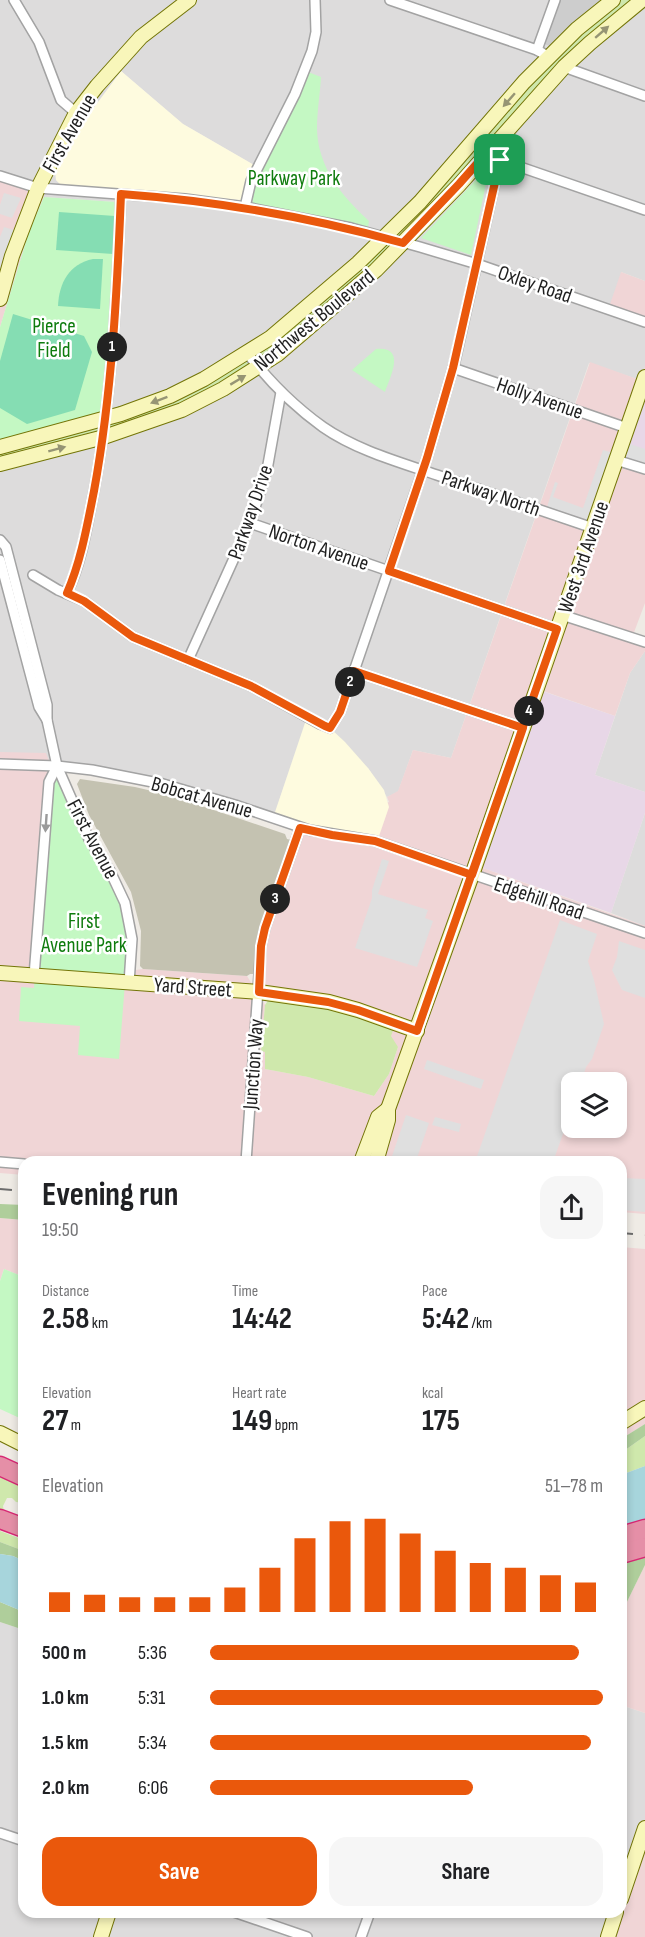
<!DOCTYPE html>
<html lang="en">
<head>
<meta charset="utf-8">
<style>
	:root { --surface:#fff; --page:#f6f6f6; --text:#202124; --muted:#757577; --accent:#ea580c }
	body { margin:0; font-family:"Sofia Sans Condensed",sans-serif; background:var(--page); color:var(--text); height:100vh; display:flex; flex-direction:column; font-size:22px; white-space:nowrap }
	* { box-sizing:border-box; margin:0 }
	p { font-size:20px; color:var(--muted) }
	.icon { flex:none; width:33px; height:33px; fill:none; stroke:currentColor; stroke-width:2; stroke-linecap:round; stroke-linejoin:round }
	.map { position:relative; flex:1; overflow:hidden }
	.drawer { position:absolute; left:18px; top:1156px; width:609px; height:762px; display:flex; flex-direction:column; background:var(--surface); border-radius:18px; box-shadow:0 3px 9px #0003 }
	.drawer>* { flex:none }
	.controls { position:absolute; left:561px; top:1072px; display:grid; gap:12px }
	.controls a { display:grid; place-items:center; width:66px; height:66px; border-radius:12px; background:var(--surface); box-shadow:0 3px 9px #0003; font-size:30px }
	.pin { position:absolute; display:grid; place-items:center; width:51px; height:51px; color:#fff; margin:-26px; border-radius:12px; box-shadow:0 3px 9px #0006 }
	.km { position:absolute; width:30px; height:30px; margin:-15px; border-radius:50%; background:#222; color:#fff; font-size:16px; line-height:30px; text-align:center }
	.round { display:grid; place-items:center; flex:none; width:63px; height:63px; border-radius:18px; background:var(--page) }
	.headline { display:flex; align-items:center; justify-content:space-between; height:102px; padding:0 24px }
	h1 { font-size:33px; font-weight:700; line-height:45px }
	.metrics { display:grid; grid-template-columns:repeat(3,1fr); gap:9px; height:102px; padding:6px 24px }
	.metrics div { display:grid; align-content:center }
	.metrics b { font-size:30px; font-weight:700 }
	.metrics small { font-size:16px; font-weight:400 }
	.metrics p { font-size:16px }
	.chart { height:168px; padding:12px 24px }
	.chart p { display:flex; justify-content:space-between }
	.chart svg { width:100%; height:108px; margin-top:6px; stroke:var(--accent); stroke-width:6 }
	.primary-button { display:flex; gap:12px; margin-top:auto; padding:12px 24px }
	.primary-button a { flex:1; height:69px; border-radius:18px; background:var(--accent); color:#fff; font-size:24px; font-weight:700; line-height:69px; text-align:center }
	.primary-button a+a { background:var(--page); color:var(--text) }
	ul { padding:0 24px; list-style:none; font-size:20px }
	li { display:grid; grid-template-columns:96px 72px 1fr; align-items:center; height:45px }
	li i { height:15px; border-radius:8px; background:var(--accent) }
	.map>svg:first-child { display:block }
	.residential { fill:#dddcdc; fill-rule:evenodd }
	.commercial { fill:#f0d5d6; fill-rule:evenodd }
	.industrial { fill:#e8d7e7 }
	.education { fill:#fefbdf }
	.religious { fill:#cdcdcd }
	.construction { fill:#c4c2b1 }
	.grass { fill:#cfe8ac }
	.forest { fill:#afce9b }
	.park { fill:#c4f8c3 }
	.pitch { fill:#85ddb3 }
	.parking { fill:#dfdfdf }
	.water { fill:#a7d5dc }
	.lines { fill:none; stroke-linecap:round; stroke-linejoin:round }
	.street-casing { stroke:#a3a3a3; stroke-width:12 }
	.secondary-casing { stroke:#737507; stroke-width:16 }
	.highway-casing { stroke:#d72874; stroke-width:21 }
	.street { stroke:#fff; stroke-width:9 }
	.secondary { stroke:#f8f6ba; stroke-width:14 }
	.highway { stroke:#e58fa7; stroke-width:18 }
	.rail { stroke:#6d6d6d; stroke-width:2; stroke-dasharray:12 12; stroke-linecap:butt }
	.oneway { fill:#969574 }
	.oneway2 { fill:#9a9a9a }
	.route-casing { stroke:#fff; stroke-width:12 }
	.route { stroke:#ea580c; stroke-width:8 }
	.labels { text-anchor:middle; stroke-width:5; stroke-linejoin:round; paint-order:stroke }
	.street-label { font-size:21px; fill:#1f1f1f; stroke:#fff }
	.park-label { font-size:21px; fill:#0f7c0e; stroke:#fff }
</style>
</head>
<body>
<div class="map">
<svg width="645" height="1937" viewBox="0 0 645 1937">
	<rect width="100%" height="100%" fill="#efebe5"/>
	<g class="residential">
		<path d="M0 0H560L545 43 645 0V281L621 272 645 326V367L640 380 589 363 451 758 413 750 398 792 387 797 368 768 273 818 124 776 0 764V440L116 202 44 197 27 186 0 177ZM121 71 183 124 254 165 242 200 61 185 56 180Z"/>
		<polygon points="645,651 645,792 595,775 630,673"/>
		<polygon points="645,813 645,926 611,913"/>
		<polygon points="0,1622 24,1630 24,1912 616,1913 608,1937 0,1937"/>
		<polygon points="621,1705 645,1713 645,1828 621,1899"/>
	</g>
	<g class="commercial">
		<polygon points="0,177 27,186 44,197 29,232 0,327"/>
		<polygon points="621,272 645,281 645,326 607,313"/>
		<path d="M590 362 640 380 645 367V603L633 635 645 639V651L630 673 615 716 543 691 483 868 645 926V1214L621 1212V1162H24V1175L0 1173V752L46 753 129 971 143 969 247 976 265 1005 261 1050 265 1052V1069L308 1077 374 1096 389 1074 398 1047 269 999 255 974 257 947 262 922 291 840 299 828 389 802 387 797 398 791 413 750 451 758ZM572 1083H616V1128H572Z"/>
		<polygon points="0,1218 24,1220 24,1277 4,1269 0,1281"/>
		<polygon points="621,1247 645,1249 645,1424 621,1439"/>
		<polygon points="645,1565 645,1713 621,1705 621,1614"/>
		<polygon points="645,1828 645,1937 608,1937 621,1912 621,1899"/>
	</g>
	<g class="industrial">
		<polygon points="645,388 645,466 621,457"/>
		<polygon points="542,691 615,716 595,775 645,792 645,813 611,913 483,868"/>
	</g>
	<g class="education">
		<polygon points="121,71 183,124 254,165 242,200 61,185 56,180 55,172 75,133"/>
		<polygon points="307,717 330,728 345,742 368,768 384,790 389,807 377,842 273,818"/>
	</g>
	<polygon class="religious" points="560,0 605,0 552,47 545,44"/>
	<polygon class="construction" points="80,779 135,787 169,795 285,834 287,839 291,840 259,934 255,974 250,974 247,976 143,969 140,966 141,931 131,892 89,815 77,784"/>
	<g class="grass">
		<polygon points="613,0 642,0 612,23 326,314 182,410 0,464 0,447 121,414 270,338 455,162"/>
		<polygon points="269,999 334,1009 394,1028 391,1036 398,1047 389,1074 374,1096 308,1077 265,1069 265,1052 261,1051 265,1005"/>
		<polygon points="645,1436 645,1466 621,1475 621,1453"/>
		<polygon points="0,1474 24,1485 24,1503 16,1502 12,1498 7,1498 3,1506 4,1511 0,1509"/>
		<polygon points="0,1531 24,1540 24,1551 0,1542"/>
	</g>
	<g class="forest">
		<polygon points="0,1204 24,1205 24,1220 0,1218"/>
		<polygon points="645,1424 645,1436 621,1453 621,1439"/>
		<polygon points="0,1542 24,1551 24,1561 13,1556 0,1554"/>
		<polygon points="645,1556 645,1565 621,1614 621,1563"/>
		<polygon points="0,1602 24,1612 24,1630 0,1622"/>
	</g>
	<g class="park">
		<path d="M308 72 321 77C320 94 317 112 317 129 318 168 342 196 369 221L368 227 252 204 257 176Z"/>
		<polygon points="490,165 471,255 421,238"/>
		<polygon points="44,197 116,202 112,304 100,413 0,440 0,327 29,232"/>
		<path d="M376 349C407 346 390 377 385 392L352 370Z"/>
		<polygon points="57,766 110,871 130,920 119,1059 78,1055 80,1026 19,1021 21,987 34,988 49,782"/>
		<polygon points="4,1269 24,1277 24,1420 0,1409 0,1281"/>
	</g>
	<g class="pitch">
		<polygon points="59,212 115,216 113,254 56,250"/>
		<path d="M93 259H103L100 309 58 306C59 283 69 264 93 259Z"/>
		<polygon points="13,314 84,336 92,352 75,410 27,424 0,408 0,361"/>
	</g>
	<g class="parking">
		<polygon points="4,193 21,198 12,218 0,214 0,205"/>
		<polygon points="4,227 14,230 0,274 0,237"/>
		<polygon points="630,444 645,449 645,464 626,457"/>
		<polygon points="603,450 614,453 591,518 588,520 547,507 555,482 558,483 553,497 583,508"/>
		<polygon points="382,859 389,861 378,894 428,910 425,918 433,921 417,967 355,948 372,898 372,890"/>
		<polygon points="560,920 597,934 588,961 594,980 604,1024 592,1059 586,1067 581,1083 572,1083 571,1111 553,1162 475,1162"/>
		<polygon points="619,941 645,950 645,998 622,990 612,970 617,957"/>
		<polygon points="427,1060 484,1080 481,1089 424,1069"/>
		<polygon points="406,1115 429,1123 417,1158 429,1162 390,1162"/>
		<polygon points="435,1117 461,1124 459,1132 432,1125"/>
		<polygon points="621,1178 645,1179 645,1212 621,1210"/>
	</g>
	<g class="water">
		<polygon points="645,1466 645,1528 621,1550 621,1475"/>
		<polygon points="0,1554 13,1556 24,1561 24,1612 0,1602"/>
	</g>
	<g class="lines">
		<defs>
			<g id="street">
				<polyline points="14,0 39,42 61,100 76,113"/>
				<polyline points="390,0 537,50 549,57"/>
				<polyline points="537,50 555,0"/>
				<polyline points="564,67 645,96"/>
				<polyline points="500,160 645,210"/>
				<polyline points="0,176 38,188 185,199 245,207 351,228 420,247 477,264 645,322"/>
				<polyline points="245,207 251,181 295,94 312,51 316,32 315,0"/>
				<path d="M248 354C269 381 295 407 323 427 356 450 399 462 437 475 489 493 541 510 593 528"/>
				<polyline points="453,368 627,428"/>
				<polyline points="616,460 645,469"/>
				<polyline points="250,523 557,629"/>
				<polyline points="0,540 6,547 47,705 47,720 57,766 89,839 110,871 125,903 132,939 129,983"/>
				<polyline points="0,560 39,707 47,720"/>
				<polyline points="33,575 58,590 84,601 133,637 251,686 320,724 330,728 340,712 427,458 455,361 500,160 497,141"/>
				<path d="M67 593C82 561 87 526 94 491 112 394 117 294 121 194"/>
				<polyline points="562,615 645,642"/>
				<polyline points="188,660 250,523 267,470 281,392"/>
				<polyline points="354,671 523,728"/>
				<polyline points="0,764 57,766 92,770 163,784 235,805 309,830 375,841 645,933"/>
				<polyline points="34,976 49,782 57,766"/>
				<polyline points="0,1162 24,1164"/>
				<polyline points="246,1162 261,946 265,928 300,828"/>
				<polyline points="0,1833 24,1841"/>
				<polyline points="234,1912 307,1937"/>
				<polyline points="361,1937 370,1912"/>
			</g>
			<g id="secondary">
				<polyline points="0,299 12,256 38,188 76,113 97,86 141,37 189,0"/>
				<polyline points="0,447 121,414 170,396 204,379 270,338 358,263 420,202 524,82 577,29 613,0"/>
				<polyline points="0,464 104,437 182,410 223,389 278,354 376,270 459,185 564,67 590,43 642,0"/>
				<polyline points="0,973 259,992 329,1002 358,1010 417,1031"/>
				<polyline points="361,1162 378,1117 388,1109"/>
				<polyline points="376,1162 388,1120 388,1109 472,875 645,377"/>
				<polyline points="621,1423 645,1408"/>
				<polyline points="0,1433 24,1445"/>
				<polyline points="621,1899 645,1828"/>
				<polyline points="101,1937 109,1912"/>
				<polyline points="608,1937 616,1912"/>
			</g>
			<g id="highway">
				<polyline points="0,1466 24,1477"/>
				<polyline points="0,1519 24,1528"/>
				<polyline points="621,1536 645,1529"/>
				<polyline points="621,1554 645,1547"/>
			</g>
		</defs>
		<use href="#street" class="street-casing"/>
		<use href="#secondary" class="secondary-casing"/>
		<use href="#highway" class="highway-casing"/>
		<use href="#street" class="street"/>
		<use href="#secondary" class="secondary"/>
		<use href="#highway" class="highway"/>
		<g class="rail">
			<polyline points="0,1189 24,1191"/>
			<polyline points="621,1233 645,1235"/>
		</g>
	</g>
	<defs><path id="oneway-solid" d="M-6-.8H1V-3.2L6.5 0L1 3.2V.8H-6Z" transform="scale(1.5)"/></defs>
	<g class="oneway">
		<use href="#oneway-solid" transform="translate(602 32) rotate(-41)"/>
		<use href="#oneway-solid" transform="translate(509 100) rotate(131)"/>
		<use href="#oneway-solid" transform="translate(238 380) rotate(-31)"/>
		<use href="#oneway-solid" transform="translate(159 400) rotate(159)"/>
		<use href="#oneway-solid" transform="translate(57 449) rotate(-15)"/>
	</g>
	<use class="oneway2" href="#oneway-solid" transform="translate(46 823) rotate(94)"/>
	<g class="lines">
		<defs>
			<path id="route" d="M500 160 497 141 459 184 403 243C310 217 217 201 121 194 117 294 112 393 94 491 87 526 81 561 67 593L84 601 133 637 251 686 325 726 330 728 340 712 354 671 523 728 472 875 375 841 332 835 300 828 265 928 261 946 259 992 328 1002 358 1010 417 1031 557 629 389 571 427 458 453 368 500 160"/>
		</defs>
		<use href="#route" class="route-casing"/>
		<use href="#route" class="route"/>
	</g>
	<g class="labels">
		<g class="street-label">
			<text transform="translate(69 133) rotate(-60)" y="7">First Avenue</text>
			<text transform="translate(535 284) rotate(19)" y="7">Oxley Road</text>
			<text transform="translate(314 320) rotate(-39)" y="7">Northwest Boulevard</text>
			<text transform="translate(540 398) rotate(19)" y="7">Holly Avenue</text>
			<text transform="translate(491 493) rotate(19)" y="7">Parkway North</text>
			<text transform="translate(250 512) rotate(-71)" y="7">Parkway Drive</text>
			<text transform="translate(319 547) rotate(19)" y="7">Norton Avenue</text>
			<text transform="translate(583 557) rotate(-71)" y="7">West 3rd Avenue</text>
			<text transform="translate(202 797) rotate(16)" y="7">Bobcat Avenue</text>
			<text transform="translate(93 839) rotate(62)" y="7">First Avenue</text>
			<text transform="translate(539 898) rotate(19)" y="7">Edgehill Road</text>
			<text transform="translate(193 987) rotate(4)" y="7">Yard Street</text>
			<text transform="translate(253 1064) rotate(-86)" y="7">Junction Way</text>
		</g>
		<g class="park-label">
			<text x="294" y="185">Parkway Park</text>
			<text x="54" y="333">Pierce<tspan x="54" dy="24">Field</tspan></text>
			<text x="84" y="928">First<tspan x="84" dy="24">Avenue Park</tspan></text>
		</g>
	</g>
</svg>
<div class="controls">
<a><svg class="icon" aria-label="layers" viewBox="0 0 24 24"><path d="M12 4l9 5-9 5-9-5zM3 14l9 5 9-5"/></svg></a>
</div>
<div class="pin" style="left:500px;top:160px;background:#1e9e55"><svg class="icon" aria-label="arrive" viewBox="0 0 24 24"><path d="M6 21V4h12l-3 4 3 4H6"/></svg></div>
<b class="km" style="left:112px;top:347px">1</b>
<b class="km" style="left:350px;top:682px">2</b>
<b class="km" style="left:275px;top:899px">3</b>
<b class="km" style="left:529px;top:711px">4</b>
<section class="drawer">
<div class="headline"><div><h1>Evening run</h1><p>19:50</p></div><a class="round"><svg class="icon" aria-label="share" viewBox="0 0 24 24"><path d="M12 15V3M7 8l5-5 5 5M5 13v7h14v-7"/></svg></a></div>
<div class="metrics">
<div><p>Distance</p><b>2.58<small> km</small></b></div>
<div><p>Time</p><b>14:42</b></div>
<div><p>Pace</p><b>5:42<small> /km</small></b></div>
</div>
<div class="metrics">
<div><p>Elevation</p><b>27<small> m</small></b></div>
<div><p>Heart rate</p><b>149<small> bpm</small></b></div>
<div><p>kcal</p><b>175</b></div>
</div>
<div class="chart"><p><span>Elevation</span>51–78 m</p>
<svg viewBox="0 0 160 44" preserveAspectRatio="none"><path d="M5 44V36M15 44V37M25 44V38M35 44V38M45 44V38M55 44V34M65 44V26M75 44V14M85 44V7M95 44V6M105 44V12M115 44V19M125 44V24M135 44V26M145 44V29M155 44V32"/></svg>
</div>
<ul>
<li><b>500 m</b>5:36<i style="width:94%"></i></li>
<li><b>1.0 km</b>5:31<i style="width:100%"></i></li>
<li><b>1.5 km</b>5:34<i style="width:97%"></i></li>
<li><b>2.0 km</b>6:06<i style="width:67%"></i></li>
</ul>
<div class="primary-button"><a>Save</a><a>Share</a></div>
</section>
</div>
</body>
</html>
